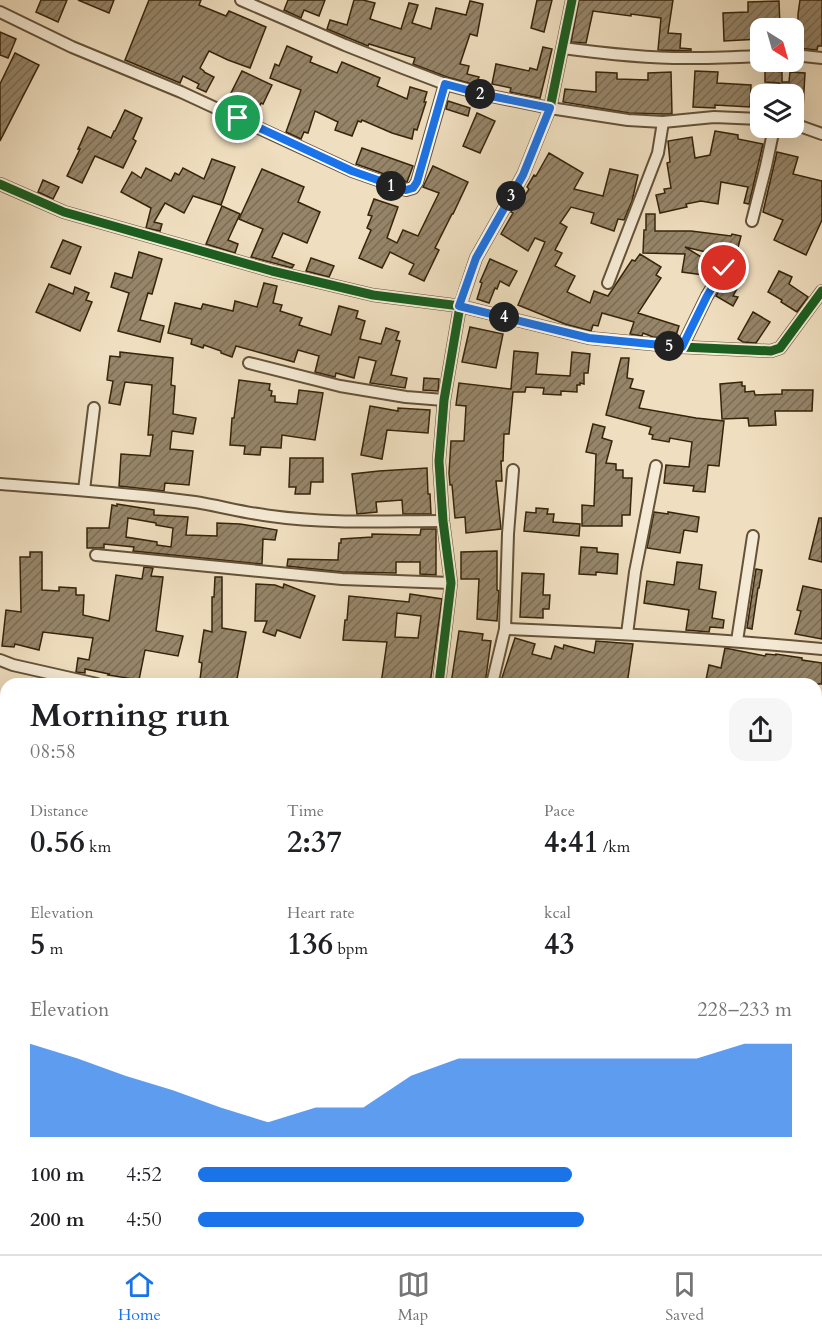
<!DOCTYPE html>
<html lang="en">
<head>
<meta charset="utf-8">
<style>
	:root { --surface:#fff; --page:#f6f6f6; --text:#202124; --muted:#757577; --line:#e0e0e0; --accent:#1a73e8 }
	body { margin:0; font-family:Cardo,serif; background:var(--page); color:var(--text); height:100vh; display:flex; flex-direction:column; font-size:22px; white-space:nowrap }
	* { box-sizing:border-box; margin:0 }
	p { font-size:20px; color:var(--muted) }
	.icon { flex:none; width:33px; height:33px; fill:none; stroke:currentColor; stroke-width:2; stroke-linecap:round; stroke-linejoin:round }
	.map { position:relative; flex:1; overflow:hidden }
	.sheet { position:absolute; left:0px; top:678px; width:822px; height:576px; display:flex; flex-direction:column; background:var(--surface); border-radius:18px 18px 0 0; box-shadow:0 6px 24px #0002 }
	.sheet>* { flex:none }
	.needle { width:39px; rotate:143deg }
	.tools { position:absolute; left:750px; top:18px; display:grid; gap:12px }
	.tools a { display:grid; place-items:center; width:54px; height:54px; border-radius:12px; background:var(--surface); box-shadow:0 6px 24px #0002; font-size:30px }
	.pin { position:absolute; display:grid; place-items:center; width:51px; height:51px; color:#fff; margin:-26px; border:3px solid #fff; border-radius:50%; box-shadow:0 2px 6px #0007 }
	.km { position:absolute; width:30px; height:30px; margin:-15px; border-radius:50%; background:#222; color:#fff; font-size:16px; line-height:30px; text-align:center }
	.round { display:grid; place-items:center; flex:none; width:63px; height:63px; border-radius:18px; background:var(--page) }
	.head { display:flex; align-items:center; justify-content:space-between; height:102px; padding:0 30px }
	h1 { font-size:33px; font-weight:600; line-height:45px }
	.stats { display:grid; grid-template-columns:repeat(3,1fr); gap:9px; height:102px; padding:6px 30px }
	.stats div { display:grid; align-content:center }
	.stats b { font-size:30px; font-weight:600 }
	.stats small { font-size:16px; font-weight:400 }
	.stats p { font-size:16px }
	.chart { height:168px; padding:12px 30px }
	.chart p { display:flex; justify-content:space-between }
	.chart svg { width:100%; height:108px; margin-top:6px; fill:var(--accent); opacity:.7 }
	ul { padding:0 30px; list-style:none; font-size:20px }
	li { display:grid; grid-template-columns:96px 72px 1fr; align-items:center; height:45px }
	li i { height:15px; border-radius:8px; background:var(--accent) }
	.menu { display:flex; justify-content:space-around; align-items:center; height:84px; border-top:2px solid var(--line); background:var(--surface); font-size:16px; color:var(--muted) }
	.menu a { display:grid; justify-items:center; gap:3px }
	.menu .selected { color:var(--accent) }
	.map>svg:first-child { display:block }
	.building { fill:url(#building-hatch); stroke:#36240b; stroke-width:1.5; fill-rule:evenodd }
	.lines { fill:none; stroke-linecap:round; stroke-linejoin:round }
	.street-casing { stroke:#645238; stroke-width:14 }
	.street { stroke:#f5ead5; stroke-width:10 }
	.cycleway-casing { stroke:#f5ead5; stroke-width:13 }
	.cycleway { stroke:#1b5e20; stroke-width:9 }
	.route-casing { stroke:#fff; stroke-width:12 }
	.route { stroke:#1a73e8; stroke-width:8 }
</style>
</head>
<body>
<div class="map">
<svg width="822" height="1254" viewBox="0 0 822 1254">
	<defs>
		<pattern id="building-hatch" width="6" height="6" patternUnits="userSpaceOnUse" patternTransform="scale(1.5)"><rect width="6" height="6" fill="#968569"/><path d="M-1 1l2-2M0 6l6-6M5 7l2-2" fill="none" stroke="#7b6d55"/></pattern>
	</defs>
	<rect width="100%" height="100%" fill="#efdebf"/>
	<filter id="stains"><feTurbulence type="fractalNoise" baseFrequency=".00333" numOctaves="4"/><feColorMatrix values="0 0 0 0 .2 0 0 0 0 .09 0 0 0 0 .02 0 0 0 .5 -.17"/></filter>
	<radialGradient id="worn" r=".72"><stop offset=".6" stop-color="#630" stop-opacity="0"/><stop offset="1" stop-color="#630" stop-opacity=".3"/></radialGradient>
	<g class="building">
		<polygon points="41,0 67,0 58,22 36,12"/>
		<polygon points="78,0 114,0 109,13"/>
		<polygon points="149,0 201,0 199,5 226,16 229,11 266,27 250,68 228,60 209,51 200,68 204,71 204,72 214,77 206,92 197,88 199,84 183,76 180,83 125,60"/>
		<polygon points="288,0 325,0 319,16 304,10 301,18 284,10"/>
		<polygon points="354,0 363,0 375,3 370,19 401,29 409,3 418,5 412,23 431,29 436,8 466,15 470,1 483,4 477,36 470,34 460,64 469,66 467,74 479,77 476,85 447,77 413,64 415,58 369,44 368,46 327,29 330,20 347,25"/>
		<polygon points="537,0 552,0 544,32 531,28"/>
		<polygon points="579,0 673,0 668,33 681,34 680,48 691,49 691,51 658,50 661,18 631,14 631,16 593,11 586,43 571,42"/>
		<polygon points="800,0 822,0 822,46 818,46 817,50 798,48 798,14"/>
		<polygon points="779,1 780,28 760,28 760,39 724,41 723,13 748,12 748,2"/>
		<polygon points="0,32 16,39 8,58 0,55"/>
		<polygon points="287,46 312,57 310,62 337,73 342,62 380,78 377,86 407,99 410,87 427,92 424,102 426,102 417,130 414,129 412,139 392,133 362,120 361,122 358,121 352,136 335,130 338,122 315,111 308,133 304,132 301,139 286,132 301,90 270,78 275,64 279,66"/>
		<polygon points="543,47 552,49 540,98 510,92 511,88 492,84 496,64 529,71 530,68 537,70"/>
		<polygon points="15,53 39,65 0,141 0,84"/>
		<polygon points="765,70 782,72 782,82 789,82 790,72 805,73 803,109 794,108 794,94 778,94 779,83 765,82"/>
		<polygon points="242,71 272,85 263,104 261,103 257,111 241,103 243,99 231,93"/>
		<polygon points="695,71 718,72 717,83 751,85 750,107 715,105 715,108 693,107"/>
		<polygon points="596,72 617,73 617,79 648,80 648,73 671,72 672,114 663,114 629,113 563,102 565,89 596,92"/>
		<polygon points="448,101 470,108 468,116 446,109"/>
		<polygon points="125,110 142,118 133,139 136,141 123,168 95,156 82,183 67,176 80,149 78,149 88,127 111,138 114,131 115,131"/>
		<polygon points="477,113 495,121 480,153 463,146"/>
		<polygon points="715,131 738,135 738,139 763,144 749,204 744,203 748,187 721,182 718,204 701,201 686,204 687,207 660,213 656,195 665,193 664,189 671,188 667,163 670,162 668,141 692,137 695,158 710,155"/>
		<polygon points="362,148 413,166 407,182 356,164"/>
		<polygon points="777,152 798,157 793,174 822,181 822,220 806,255 774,240 783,220 763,212"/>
		<polygon points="549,153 583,173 574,189 603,196 610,169 638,175 632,201 624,220 618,219 614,231 591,223 594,213 571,207 560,223 567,227 555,250 562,253 555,266 575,276 567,292 590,303 594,291 608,296 632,260 635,261 640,254 661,267 656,275 661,278 638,313 679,326 675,339 653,337 643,333 642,336 630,334 634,322 602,313 598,326 593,325 591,331 565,324 518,305 545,242 535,238 528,251 501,234 513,213 511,212 513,208 516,203 519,205 529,189 527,187 534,175 536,176"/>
		<polygon points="212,159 235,167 221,205 193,196 184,213 165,203 154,222 162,224 160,231 146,228 151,208 121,192 132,172 141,178 146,168 171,181 175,173 179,175 183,168 204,179"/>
		<polygon points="433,166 468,182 453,214 452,214 435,248 439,250 424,281 409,274 414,264 390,252 382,268 359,258 371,230 367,228 372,216 368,215 374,199 398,207 387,238 397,243 403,230 418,236 439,193 423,187"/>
		<polygon points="262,169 304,187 298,202 320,212 307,243 283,233 272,257 294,265 292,268 251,257 263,229 239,219"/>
		<polygon points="43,180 59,187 53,199 38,192"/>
		<polygon points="222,206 240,214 228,240 238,244 235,253 206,244"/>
		<polygon points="646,214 655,214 655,231 691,231 731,236 732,234 741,236 735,259 685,247 716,266 711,276 682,272 685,254 643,253 644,230 646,230"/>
		<polygon points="63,240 81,247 70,274 51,267"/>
		<polygon points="139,252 162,259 152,294 148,293 140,320 164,326 160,342 118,331 129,293 111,287 115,273 132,278"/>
		<polygon points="311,258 334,266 329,277 306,271"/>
		<polygon points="490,259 517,271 509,286 500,281 497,289 495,288 489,303 477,299 482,283 480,282"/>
		<polygon points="779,271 792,277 789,284 808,297 797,312 781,302 782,300 768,292"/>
		<polygon points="729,274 738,279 734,279 732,283 738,287 733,296 738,297 733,306 716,296"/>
		<polygon points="264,283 277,286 273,303 282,305 280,311 302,318 299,325 331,335 339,306 358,311 356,318 365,321 360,339 381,344 386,328 399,332 396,340 400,341 391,375 407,378 405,388 370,383 376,361 359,357 354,378 336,373 335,377 315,372 319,356 298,350 294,362 236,346 232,357 221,353 221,351 204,345 203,348 191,344 192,339 168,333 175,303 201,309 203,304 233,311 235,301 257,307"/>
		<polygon points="49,284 73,294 75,287 89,293 86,300 92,302 80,331 36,312"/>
		<polygon points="753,312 770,322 756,343 743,342 738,339"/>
		<polygon points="470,327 503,334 496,368 462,362"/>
		<polygon points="514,351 538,353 536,374 570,376 572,352 590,354 588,373 584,373 584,384 580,383 580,385 577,385 577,392 561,391 561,395 543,394 544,388 526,387 525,392 513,392 509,434 504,434 503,461 501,461 502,481 496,481 501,529 466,533 465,517 455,518 452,485 450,485 449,473 451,441 464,441 466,406 456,405 459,383 511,389"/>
		<polygon points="120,352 173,358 171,385 175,386 173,414 196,418 193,434 172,431 170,449 193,451 189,485 165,483 164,491 119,486 121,454 150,456 153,435 148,435 152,385 125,382 120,405 109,403 113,381 107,380 110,356 120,357"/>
		<polygon points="621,358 629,358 627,378 633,379 630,388 644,391 639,408 696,418 724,421 719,466 708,465 705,492 693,491 694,486 664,483 666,465 689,467 692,442 670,438 669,442 652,439 653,435 649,434 651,427 606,415"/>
		<polygon points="424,378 439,379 438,391 423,390"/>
		<polygon points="239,380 270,384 269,390 272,391 271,396 275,396 275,402 297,404 299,390 323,393 315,440 282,435 281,448 261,447 260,455 244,454 245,446 230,445 232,418 234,418"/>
		<polygon points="742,382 742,386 745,386 745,392 754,391 755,395 782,394 782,390 813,390 812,411 775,411 776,425 749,426 748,418 722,419 720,384"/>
		<polygon points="370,406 398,411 398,408 430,410 428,433 387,430 382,459 361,455"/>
		<polygon points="593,424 605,427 602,438 612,441 606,463 616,464 616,470 623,470 623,478 632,478 630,515 622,515 622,526 582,526 582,505 594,506 596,454 586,452"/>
		<polygon points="290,458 323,458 323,482 311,482 310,494 295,494 296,487 289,487"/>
		<polygon points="427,468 428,494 430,494 431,514 403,514 402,500 376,502 377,512 357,514 352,474 379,471"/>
		<path d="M117 504 154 510V515L188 517 186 535 217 536V523L240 524 277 530 275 540 263 539 262 564 133 551 134 547 104 544V548H87V528H109L112 505 117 506ZM128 518 156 523V525L173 528 171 547 157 545V542L126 537Z"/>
		<polygon points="536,508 548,509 547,514 554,514 553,522 580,524 579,536 524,531 526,512 536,513"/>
		<polygon points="654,512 668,514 668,512 699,517 697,532 684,530 680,553 647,548"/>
		<polygon points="819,518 822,518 822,562 809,559"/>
		<polygon points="421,529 436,529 436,575 420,574 420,562 396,562 396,573 342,572 287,566 288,559 338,560 339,543 341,543 341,539 372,537 372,534 420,535"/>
		<polygon points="581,547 597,548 597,552 618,554 617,574 596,572 596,575 579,574"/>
		<polygon points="497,551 497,590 499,591 497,621 477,619 479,579 461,579 461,552"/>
		<polygon points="30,552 42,552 42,590 59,591 59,587 76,588 76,595 84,595 83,615 109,621 116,575 142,579 144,567 153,568 151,576 163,577 156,631 183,636 178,656 145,650 139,680 108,675 109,674 85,669 85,673 76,672 78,658 89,660 93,638 43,632 39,650 15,644 14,647 2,646 6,610 21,612 20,557 30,557"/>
		<polygon points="677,562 702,565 699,589 716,592 712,618 724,620 723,628 710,627 709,632 686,630 689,610 644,603 647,581 674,585"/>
		<polygon points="756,569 762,570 759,588 758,588 752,629 747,628"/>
		<polygon points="522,573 544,574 543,595 550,595 549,609 543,609 543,618 520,617"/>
		<polygon points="215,577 222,577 222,628 246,632 236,684 217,684 217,683 200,680 202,663 199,662 204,630 212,632 212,597 214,597"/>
		<polygon points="256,584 275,585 283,588 284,584 315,596 300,638 277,630 275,636 263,632 267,621 255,621"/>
		<polygon points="803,586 822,590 822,639 795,634 801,611 797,610"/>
		<path d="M410 594 442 599 430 684H381L387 642 343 640 345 620H347L349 596 409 602ZM397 613 421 616 418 638 395 637Z"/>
		<polygon points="459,631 483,634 482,640 491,641 485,684 451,684"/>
		<polygon points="515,638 535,644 532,654 551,659 555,646 563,649 564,645 594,653 596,641 633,644 627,684 500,684"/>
		<polygon points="725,648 765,656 766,654 776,655 776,654 802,658 802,660 822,663 822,684 727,684 706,680 709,665 721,668"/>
	</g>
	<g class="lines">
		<defs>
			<g id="street">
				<polyline points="241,0 345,45 403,68 445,84 486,95 550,108 628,120 663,122 714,117 760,119"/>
				<polyline points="0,12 72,47 181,92 352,171 406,190 413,188 417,182 445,84"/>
				<path d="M563 48C607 54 652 59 696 58 718 58 739 57 760 56"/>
				<polyline points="794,55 822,58"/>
				<polyline points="794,124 822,134"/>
				<polyline points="0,184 64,212 272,271 373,295 460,306 589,338 682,347 771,351 780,348 822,291"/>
				<polyline points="752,221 766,166 774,128"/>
				<polyline points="608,283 658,153 663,122"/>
				<polyline points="682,347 707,296 724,268"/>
				<polyline points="249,363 340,386 406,397 444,400"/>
				<path d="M0 484C65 489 130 493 195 502 220 506 245 513 271 516 328 524 386 521 443 521"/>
				<polyline points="84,490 94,408"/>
				<polyline points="96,555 342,579 451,583"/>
				<path d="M505 629C611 633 716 639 822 649"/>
				<polyline points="627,634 635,572 656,466"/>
				<polyline points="737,641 753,536"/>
				<polyline points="0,660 13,665 97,684"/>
				<polyline points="439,684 451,583 443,521 439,461 444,400 460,306 476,258 523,175 550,108 572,0"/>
				<polyline points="492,684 505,629 508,534 513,470"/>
				<polyline points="816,741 822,742"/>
				<polyline points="0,788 6,791"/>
				<polyline points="816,857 822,857"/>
				<polyline points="0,931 6,933"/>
				<polyline points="816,975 822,975"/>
				<polyline points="0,1040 6,1041"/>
				<polyline points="2,1148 6,1149"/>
				<polyline points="0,1212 6,1206"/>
				<polyline points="816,1235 822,1232"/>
				<polyline points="284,1248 287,1254"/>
				<polyline points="428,1248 430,1254"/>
				<polyline points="473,1248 476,1254"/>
				<polyline points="32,1254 38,1248"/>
				<polyline points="241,1254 251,1248"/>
				<polyline points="573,1254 585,1248"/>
				<polyline points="786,1254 795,1248"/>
			</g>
		</defs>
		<use href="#street" class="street-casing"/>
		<use href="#street" class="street"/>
		<defs>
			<g id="cycleway">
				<polyline points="0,184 64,212 272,271 373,295 460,306 589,338 682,347 771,351 780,348 822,291"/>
				<polyline points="439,684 451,583 443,521 439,461 444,400 460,306 476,258 523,175 550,108 572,0"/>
			</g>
		</defs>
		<use href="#cycleway" class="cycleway-casing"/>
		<use href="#cycleway" class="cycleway"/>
	</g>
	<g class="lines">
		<defs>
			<polyline id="route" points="238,118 352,171 406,190 413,188 417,182 445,84 486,95 550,108 523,175 476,258 459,306 589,338 682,347 707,296 724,268"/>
		</defs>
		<use href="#route" class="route-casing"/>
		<use href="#route" class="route"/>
	</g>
	<rect width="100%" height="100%" filter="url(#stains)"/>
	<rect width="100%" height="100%" fill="url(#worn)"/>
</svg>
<div class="tools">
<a><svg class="needle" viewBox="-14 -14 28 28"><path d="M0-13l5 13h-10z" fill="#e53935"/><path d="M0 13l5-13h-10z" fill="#757577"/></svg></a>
<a><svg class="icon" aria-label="layers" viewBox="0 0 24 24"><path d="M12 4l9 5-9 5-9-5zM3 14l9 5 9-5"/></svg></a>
</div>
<div class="pin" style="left:238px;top:118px;background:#1e9e55"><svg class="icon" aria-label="arrive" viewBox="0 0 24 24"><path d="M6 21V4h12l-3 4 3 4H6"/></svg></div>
<div class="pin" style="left:724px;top:268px;background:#d93025"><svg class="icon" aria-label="check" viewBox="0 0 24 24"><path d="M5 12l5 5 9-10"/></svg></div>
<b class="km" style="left:391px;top:186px">1</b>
<b class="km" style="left:480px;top:94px">2</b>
<b class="km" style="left:511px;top:196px">3</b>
<b class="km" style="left:504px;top:317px">4</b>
<b class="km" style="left:669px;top:346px">5</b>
<section class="sheet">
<div class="head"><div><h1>Morning run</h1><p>08:58</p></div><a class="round"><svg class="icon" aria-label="share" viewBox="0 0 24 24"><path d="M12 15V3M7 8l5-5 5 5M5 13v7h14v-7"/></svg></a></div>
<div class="stats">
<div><p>Distance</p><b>0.56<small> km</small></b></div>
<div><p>Time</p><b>2:37</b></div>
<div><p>Pace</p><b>4:41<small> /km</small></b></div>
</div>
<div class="stats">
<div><p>Elevation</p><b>5<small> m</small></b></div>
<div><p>Heart rate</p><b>136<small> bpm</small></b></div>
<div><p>kcal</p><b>43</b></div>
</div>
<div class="chart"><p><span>Elevation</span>228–233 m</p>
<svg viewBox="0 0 160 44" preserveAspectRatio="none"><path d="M0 44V6L10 12L20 19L30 25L40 32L50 38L60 32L70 32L80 19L90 12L100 12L110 12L120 12L130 12L140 12L150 6L160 6V44z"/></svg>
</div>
<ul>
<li><b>100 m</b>4:52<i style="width:63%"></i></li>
<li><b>200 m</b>4:50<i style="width:65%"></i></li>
</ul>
</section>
</div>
<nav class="menu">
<a class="selected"><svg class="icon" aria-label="home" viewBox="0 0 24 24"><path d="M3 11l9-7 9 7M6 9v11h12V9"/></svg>Home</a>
<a><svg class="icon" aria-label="map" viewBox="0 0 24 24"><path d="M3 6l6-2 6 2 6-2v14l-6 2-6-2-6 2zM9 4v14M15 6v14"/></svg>Map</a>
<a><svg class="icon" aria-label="saved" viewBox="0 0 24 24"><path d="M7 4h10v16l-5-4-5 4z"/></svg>Saved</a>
</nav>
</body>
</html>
